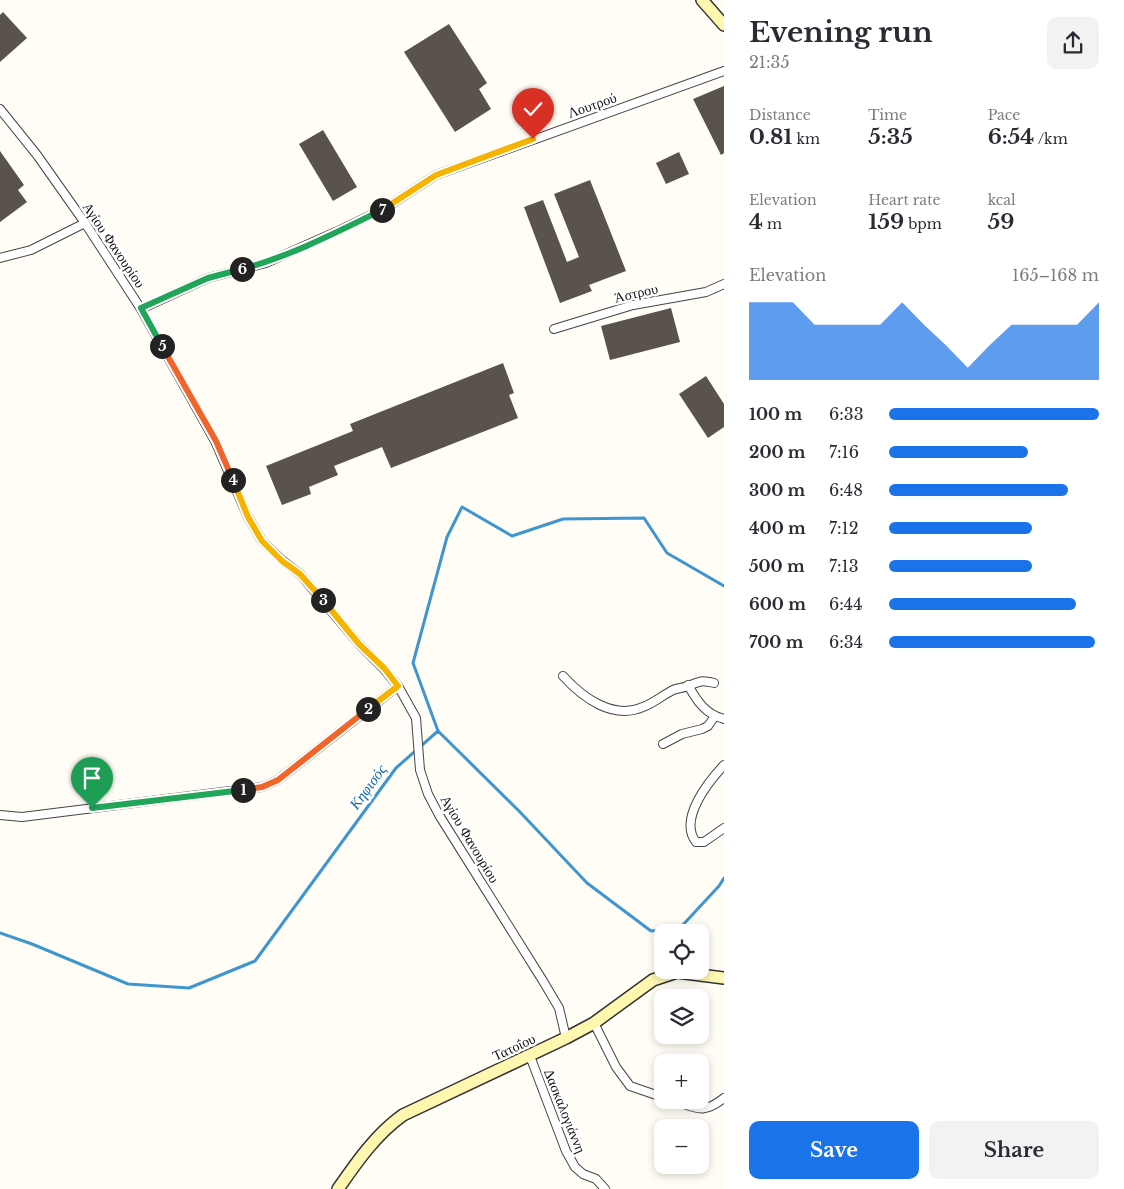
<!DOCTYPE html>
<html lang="en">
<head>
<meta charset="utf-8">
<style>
	:root { --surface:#fff; --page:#f2f2f3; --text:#2b2b33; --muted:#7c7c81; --accent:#1a73e8 }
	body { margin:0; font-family:"Libre Baskerville",serif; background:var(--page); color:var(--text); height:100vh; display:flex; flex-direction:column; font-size:19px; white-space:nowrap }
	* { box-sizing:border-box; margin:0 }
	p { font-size:16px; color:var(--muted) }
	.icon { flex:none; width:28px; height:28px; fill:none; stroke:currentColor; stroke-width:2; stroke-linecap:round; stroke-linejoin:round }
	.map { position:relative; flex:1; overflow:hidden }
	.details { display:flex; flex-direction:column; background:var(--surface); width:400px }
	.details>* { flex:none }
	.tools { position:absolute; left:654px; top:924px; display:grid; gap:10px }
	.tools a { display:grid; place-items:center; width:55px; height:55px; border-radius:10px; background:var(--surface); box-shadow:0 2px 8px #0003; font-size:25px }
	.pin { position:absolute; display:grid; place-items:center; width:42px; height:42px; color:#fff; margin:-51px -21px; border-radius:50% 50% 50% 0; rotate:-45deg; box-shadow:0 0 5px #0007 }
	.pin .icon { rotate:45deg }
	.km { position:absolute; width:25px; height:25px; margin:-12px; border-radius:50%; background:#222; color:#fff; font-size:14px; line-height:25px; text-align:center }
	.round { display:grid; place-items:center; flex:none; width:52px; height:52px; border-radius:10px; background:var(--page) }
	.summary { display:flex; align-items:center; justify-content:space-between; height:85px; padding:0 25px }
	h1 { font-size:28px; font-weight:700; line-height:38px }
	.stats { display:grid; grid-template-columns:repeat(3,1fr); gap:8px; height:85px; padding:5px 25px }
	.stats div { display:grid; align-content:center }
	.stats b { font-size:21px; font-weight:700 }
	.stats small { font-size:14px; font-weight:400 }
	.stats p { font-size:14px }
	.chart { height:140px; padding:10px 25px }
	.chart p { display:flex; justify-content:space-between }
	.chart svg { width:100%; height:90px; margin-top:5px; fill:var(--accent); opacity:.7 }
	.primary-button { display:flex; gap:10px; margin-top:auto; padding:10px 25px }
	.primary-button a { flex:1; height:58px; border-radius:10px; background:var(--accent); color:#fff; font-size:20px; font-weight:700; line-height:58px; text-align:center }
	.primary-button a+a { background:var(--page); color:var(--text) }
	ul { padding:0 25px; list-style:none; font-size:16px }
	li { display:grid; grid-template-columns:80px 60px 1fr; align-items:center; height:38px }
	li i { height:12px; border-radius:6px; background:var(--accent) }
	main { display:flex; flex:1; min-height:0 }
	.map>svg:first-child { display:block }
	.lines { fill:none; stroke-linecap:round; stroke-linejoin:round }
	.stream { stroke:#3f96cf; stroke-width:3 }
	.building { fill:#5a524d }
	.street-casing { stroke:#444; stroke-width:10 }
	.secondary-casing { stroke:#333; stroke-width:14 }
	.street { stroke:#fff; stroke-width:8 }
	.secondary { stroke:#fff6b0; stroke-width:11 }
	.split-1-casing { stroke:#fff; stroke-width:10 }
	.split-2-casing { stroke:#fff; stroke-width:10 }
	.split-3-casing { stroke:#fff; stroke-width:10 }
	.split-4-casing { stroke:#fff; stroke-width:10 }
	.split-5-casing { stroke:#fff; stroke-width:10 }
	.split-6-casing { stroke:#fff; stroke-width:10 }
	.split-7-casing { stroke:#fff; stroke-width:10 }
	.split-8-casing { stroke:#fff; stroke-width:10 }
	.split-1 { stroke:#22a559; stroke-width:6 }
	.split-2 { stroke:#f0652b; stroke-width:6 }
	.split-3 { stroke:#f5b400; stroke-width:6 }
	.split-4 { stroke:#f5b400; stroke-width:6 }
	.split-5 { stroke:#f0652b; stroke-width:6 }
	.split-6 { stroke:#22a559; stroke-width:6 }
	.split-7 { stroke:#22a559; stroke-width:6 }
	.split-8 { stroke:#f5b400; stroke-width:6 }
	.labels { text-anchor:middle; stroke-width:5; stroke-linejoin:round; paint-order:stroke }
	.street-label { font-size:14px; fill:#111; stroke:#fff }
	.water-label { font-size:15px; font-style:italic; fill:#1768a6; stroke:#fff }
</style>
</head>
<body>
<main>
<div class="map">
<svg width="724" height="1189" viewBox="0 0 724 1189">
	<rect width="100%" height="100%" fill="#fffdf5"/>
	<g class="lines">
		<g class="stream">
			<polyline points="438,731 413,663 447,537 462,507 512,536 563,519 644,518 667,553 724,586"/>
			<polyline points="0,933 32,944 128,984 189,988 255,961 396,768 438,731 520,812 587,883 651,931 680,928 719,886 724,878"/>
		</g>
	</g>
	<g class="building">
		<polygon points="3,12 27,38 0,62 0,15"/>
		<polygon points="449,24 487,83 479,89 491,109 455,132 404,52"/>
		<polygon points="724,86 724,153 721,155 693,99"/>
		<polygon points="323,130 357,187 333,201 299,144"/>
		<polygon points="0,151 24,185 18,190 27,202 0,222"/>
		<polygon points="679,152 689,174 666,184 656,163"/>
		<polygon points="590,180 626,271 589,285 592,291 560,303 524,207 543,200 567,262 579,257 554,194"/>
		<polygon points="671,308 680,342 610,360 601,326"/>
		<polygon points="503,363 514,393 509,395 518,418 391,468 382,447 334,466 338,475 309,487 311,494 282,505 266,466 353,431 350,424"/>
		<polygon points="706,376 724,404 724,427 708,438 679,394"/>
	</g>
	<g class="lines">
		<defs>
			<g id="street">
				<polyline points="0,109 37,155 85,223 141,309 215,441 248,517 262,541 283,561 300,574 359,644 384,669 398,686 416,718 420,770 428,794 439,815 543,981 559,1008 566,1038"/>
				<polyline points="0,258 31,250 85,223"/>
				<polyline points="141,309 208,278 266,263 340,230 384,209 436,175 724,71"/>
				<polyline points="554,329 633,305 706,292 724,284"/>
				<path d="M563 676C583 698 613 720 643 707 654 703 663 695 673 690 678 688 683 688 688 686 700 681 701 680 714 683"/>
				<path d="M688 685C697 701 705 714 724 719"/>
				<polyline points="663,744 682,734 702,729 708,726 715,716"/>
				<path d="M724 765C709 781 678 819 696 842H704L724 828"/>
				<polyline points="0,815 22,817 262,787 278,780 398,686"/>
				<polyline points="594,1023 616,1067 630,1086 662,1097"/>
				<polyline points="530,1056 566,1151 575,1167 583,1174 596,1179 605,1189"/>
				<path d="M673 1100C696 1108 703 1115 724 1098"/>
			</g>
			<g id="secondary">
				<polyline points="702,0 724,25"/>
				<path d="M338 1189C356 1163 376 1134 403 1115L566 1038 594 1023 653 980 677 972 724 978"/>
			</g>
		</defs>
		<use href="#street" class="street-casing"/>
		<use href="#secondary" class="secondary-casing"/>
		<use href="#street" class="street"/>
		<use href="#secondary" class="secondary"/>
	</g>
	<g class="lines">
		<defs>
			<polyline id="split-1" points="92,808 243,790"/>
			<polyline id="split-2" points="243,790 262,787 278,780 368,709"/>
			<polyline id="split-3" points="323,600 359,644 384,668 398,686 368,709"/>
			<polyline id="split-4" points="233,480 248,517 262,541 282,561 300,574 323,600"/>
			<polyline id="split-5" points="162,346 216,441 233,480"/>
			<polyline id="split-6" points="162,346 141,308 208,278 242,269"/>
			<path id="split-7" d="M242 269C291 256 337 232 382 210"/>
			<polyline id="split-8" points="382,210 436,175 533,139"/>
		</defs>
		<use href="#split-1" class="split-1-casing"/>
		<use href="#split-2" class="split-2-casing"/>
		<use href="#split-3" class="split-3-casing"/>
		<use href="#split-4" class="split-4-casing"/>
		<use href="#split-5" class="split-5-casing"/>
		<use href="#split-6" class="split-6-casing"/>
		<use href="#split-7" class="split-7-casing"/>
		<use href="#split-8" class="split-8-casing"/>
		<use href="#split-1" class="split-1"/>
		<use href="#split-2" class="split-2"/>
		<use href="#split-3" class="split-3"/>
		<use href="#split-4" class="split-4"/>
		<use href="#split-5" class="split-5"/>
		<use href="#split-6" class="split-6"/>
		<use href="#split-7" class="split-7"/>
		<use href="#split-8" class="split-8"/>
	</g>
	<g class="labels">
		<g class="street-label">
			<text transform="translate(592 105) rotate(-19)" y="5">Λουτρού</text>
			<text transform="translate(114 245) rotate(56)" y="5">Αγίου Φανουρίου</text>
			<text transform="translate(636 293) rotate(-13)" y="5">Άστρου</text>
			<text transform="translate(470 839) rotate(59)" y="5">Αγίου Φανουρίου</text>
			<text transform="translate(514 1047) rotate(-25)" y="5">Τατοΐου</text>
			<text transform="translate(565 1111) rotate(68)" y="5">Δασκαλογιάννη</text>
		</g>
		<g class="water-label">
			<text transform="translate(368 787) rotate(-54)" y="5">Κηφισός</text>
		</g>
	</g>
</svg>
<div class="tools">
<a><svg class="icon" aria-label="locate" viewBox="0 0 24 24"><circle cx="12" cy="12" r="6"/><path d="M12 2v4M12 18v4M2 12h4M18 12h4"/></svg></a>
<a><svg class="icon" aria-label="layers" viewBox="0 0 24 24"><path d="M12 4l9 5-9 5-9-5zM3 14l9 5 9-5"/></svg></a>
<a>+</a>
<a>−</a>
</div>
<div class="pin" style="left:92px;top:808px;background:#1e9e55"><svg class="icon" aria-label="arrive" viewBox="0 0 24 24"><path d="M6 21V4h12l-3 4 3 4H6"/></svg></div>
<div class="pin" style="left:533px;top:139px;background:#d93025"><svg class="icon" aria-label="check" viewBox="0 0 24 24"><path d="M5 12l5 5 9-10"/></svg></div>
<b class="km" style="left:243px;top:790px">1</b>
<b class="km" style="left:368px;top:709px">2</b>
<b class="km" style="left:323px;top:600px">3</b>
<b class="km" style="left:233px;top:480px">4</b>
<b class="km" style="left:162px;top:346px">5</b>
<b class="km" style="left:242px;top:269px">6</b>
<b class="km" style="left:382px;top:210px">7</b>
</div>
<section class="details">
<div class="summary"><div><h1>Evening run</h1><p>21:35</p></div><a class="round"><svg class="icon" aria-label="share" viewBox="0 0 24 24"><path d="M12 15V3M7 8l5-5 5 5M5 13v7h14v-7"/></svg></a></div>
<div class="stats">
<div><p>Distance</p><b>0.81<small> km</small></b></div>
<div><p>Time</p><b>5:35</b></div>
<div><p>Pace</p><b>6:54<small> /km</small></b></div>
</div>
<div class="stats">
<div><p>Elevation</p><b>4<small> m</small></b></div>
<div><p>Heart rate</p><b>159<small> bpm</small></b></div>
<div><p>kcal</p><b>59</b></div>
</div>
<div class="chart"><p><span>Elevation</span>165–168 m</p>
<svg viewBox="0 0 160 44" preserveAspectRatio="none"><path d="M0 44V6L10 6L20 6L30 17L40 17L50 17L60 17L70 6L80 17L90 27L100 38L110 27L120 17L130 17L140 17L150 17L160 6V44z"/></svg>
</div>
<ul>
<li><b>100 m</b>6:33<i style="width:100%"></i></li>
<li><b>200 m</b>7:16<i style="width:66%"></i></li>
<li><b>300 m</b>6:48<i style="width:85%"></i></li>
<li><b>400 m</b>7:12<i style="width:68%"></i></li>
<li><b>500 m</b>7:13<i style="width:68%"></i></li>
<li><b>600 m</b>6:44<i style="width:89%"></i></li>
<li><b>700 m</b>6:34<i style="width:98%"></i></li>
</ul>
<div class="primary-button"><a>Save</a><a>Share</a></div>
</section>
</main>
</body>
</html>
